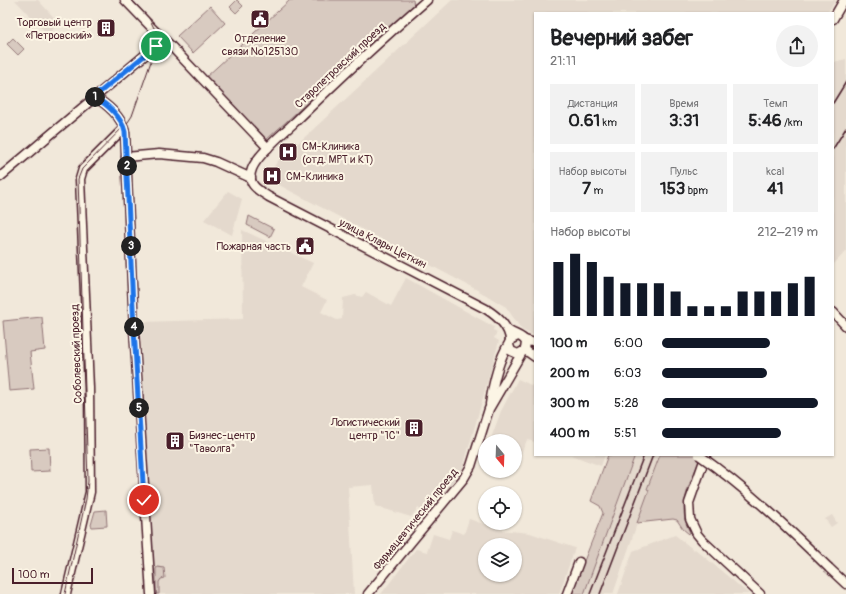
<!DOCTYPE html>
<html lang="ru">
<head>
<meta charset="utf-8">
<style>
	:root { --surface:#fff; --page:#f2f2f2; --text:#202124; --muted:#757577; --accent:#111827 }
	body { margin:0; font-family:Pangolin,sans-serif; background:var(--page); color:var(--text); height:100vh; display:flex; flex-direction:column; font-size:15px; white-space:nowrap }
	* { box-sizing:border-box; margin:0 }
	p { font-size:13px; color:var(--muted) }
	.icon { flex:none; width:22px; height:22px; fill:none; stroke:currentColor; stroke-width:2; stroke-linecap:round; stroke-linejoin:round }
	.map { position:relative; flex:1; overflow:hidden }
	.panel { position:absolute; left:534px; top:12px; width:300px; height:444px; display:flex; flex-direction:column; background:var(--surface); border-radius:0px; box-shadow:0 1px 3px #0004 }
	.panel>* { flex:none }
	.needle { width:26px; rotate:161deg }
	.fabs { position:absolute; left:478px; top:434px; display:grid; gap:8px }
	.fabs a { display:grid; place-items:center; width:44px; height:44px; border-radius:50%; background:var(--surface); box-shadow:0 1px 3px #0004; font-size:20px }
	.scale { position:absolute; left:12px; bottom:10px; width:81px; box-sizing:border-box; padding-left:4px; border:2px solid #4a1f2b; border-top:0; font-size:11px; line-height:14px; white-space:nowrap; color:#4a1f2b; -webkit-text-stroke:3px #fcf5e5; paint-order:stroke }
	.pin { position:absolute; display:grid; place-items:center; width:34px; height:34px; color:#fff; margin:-17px; border:2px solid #fff; border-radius:50%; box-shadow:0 1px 4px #0007 }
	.km { position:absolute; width:20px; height:20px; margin:-10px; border-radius:50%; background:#222; color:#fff; font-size:11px; line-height:20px; text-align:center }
	.round { display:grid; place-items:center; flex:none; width:42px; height:42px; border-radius:21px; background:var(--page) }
	.head { display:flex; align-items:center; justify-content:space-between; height:68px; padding:0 16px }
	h1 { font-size:22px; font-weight:700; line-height:30px }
	.stats { display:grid; grid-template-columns:repeat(3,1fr); gap:6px; height:68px; padding:4px 16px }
	.stats div { display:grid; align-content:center; border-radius:0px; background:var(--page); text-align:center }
	.stats b { font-size:17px; font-weight:700 }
	.stats small { font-size:11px; font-weight:400 }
	.stats p { font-size:11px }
	.chart { height:112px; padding:8px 16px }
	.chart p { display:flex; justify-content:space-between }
	.chart svg { width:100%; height:72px; margin-top:4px; stroke:var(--accent); stroke-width:6 }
	ul { padding:0 16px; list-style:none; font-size:13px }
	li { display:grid; grid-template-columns:64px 48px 1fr; align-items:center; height:30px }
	li i { height:10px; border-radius:5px; background:var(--accent) }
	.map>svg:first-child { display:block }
	.built { fill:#e4d9cd; fill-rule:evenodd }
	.green { fill:#d8cac0; stroke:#917476 }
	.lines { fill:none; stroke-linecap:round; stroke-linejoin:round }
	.minor-casing { stroke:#4a1f2b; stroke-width:11 }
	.minor { stroke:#fcf5e5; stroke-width:8 }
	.tram { stroke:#4a1f2b; stroke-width:1 }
	.rail { stroke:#4a1f2b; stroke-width:1.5 }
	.minor-bridge-casing { stroke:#4a1f2b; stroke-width:11; stroke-linecap:butt }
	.minor-bridge { stroke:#fcf5e5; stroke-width:8 }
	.route-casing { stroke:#fff; stroke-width:8 }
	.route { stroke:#1a73e8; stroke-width:5 }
	.labels { text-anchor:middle; stroke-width:4; stroke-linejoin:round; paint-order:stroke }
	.poi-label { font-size:11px; fill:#4a1f2b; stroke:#fcf5e5; text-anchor:end }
	.street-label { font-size:11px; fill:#4a1f2b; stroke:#fcf5e5 }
</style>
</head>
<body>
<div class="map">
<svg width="846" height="594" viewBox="0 0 846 594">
	<rect width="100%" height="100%" fill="#f1e8da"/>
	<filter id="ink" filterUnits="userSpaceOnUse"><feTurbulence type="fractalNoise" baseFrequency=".025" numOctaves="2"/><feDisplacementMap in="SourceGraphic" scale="8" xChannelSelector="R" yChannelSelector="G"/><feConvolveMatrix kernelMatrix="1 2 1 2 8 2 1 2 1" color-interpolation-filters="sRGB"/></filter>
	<g filter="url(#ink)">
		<g class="built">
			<polygon points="15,0 38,0 59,23 48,35"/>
			<polygon points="452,0 836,0 827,13 535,13 535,336 522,330 506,307 479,291 281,186 272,180 271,171 277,162 306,136"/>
			<polygon points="846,59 846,251 833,265 833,63 834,62"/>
			<polygon points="228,191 242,199 232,235 204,220"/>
			<polygon points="242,230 313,263 301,287 327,300 321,312 337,320 342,319 343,298 355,295 362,297 366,292 391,306 406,278 494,327 493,330 497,332 494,338 499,341 463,468 447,490 427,514 418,508 411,517 375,506 373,485 348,487 354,594 153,594 140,322 243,319"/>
			<polygon points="518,379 535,387 535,442 527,440 521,454 515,458 515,441 490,441 501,411"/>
			<polygon points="571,455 605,455 601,466"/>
			<polygon points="635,455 660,455 647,489 649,489 613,594 584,594"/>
			<polygon points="832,515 837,523 831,527 825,519"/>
			<path d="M469 519 501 530 530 533 575 548 559 594H381L416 549 427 552 433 534 449 539 452 530 464 534ZM485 545H515V575H485Z"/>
			<polygon points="675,535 694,550 695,549 749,594 618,594 633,551"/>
		</g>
		<g class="green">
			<polygon points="237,0 243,6 236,13 230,7"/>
			<polygon points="290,0 413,0 414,6 266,140 206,77"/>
			<polygon points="210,6 225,23 193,53 177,36"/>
			<polygon points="13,38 24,49 18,55 7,44"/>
			<polygon points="249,216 274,229 270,237 247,225"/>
			<polygon points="42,317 45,350 30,352 34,389 9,391 3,321"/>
			<polygon points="49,448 50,471 31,472 30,449"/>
			<polygon points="608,455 635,455 584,594 571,594 603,513 600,506 591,501"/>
			<path d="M660 455H702C692 479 675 507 690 532L689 534 683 529 677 520 673 519 637 523 649 490 647 489Z"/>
			<polygon points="106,510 107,526 92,527 91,525 95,511"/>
			<polygon points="157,567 164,568 165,578 161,579 159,582 159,594 156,594 156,569"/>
		</g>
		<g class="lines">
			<defs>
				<g id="minor">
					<polyline points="125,0 154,30 169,44 268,148"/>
					<path d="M427 0C382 39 338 80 295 122 283 133 257 155 252 169 246 184 258 190 269 197L486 309C497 316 509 326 510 340"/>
					<polyline points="833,19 844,0"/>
					<path d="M94 97C107 104 122 117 125 132L134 329 151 594"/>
					<polyline points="126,157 159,154 203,158 216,162 251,178"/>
					<polyline points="0,177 164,39"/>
					<polyline points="833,312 846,326"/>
					<path d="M508 330C514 335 522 335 526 342L525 350 518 354 511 351 509 345 510 340 518 336"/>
					<polyline points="525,340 535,343"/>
					<polyline points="525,350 535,357"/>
					<path d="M490 404C493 383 498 361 509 343"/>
					<polyline points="706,455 689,503 690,519 697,534 702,540 760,594"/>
					<polyline points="829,568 846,584"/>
					<polyline points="66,594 90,492 89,388 80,179 83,169 124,128"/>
					<polyline points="368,594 464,478 471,466 489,409 521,354"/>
					<polyline points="567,594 579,562"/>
				</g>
			</defs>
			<use href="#minor" class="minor-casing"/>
			<use href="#minor" class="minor"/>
			<polyline class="tram" points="65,594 86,499 88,481 78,179 82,169 128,122 132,116 155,50 156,37 155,30 149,18 132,0"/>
			<g class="rail">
				<polyline points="833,103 846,82"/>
				<polyline points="833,149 846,128"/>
				<polyline points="590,594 644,455"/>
				<polyline points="600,594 653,455"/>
			</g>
			<defs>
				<path id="minor-bridge" d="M699 455C746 488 788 528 829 568"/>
			</defs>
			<use href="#minor-bridge" class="minor-bridge-casing"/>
			<use href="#minor-bridge" class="minor-bridge"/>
		</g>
	</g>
	<g class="lines" filter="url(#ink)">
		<defs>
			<path id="route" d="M144 500 134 329 125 132C122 117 107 104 94 97L156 46"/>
		</defs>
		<use href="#route" class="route-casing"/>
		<use href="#route" class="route"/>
	</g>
	<defs>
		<symbol id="civic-square" viewBox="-11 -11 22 22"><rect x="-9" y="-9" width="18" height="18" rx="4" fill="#4a1f2b" stroke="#fcf5e5"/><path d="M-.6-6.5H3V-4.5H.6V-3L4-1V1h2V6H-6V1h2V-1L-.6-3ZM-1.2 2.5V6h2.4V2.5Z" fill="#fff"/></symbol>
		<symbol id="building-square" viewBox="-11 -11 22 22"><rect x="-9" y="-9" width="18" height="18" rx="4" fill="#4a1f2b" stroke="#fcf5e5"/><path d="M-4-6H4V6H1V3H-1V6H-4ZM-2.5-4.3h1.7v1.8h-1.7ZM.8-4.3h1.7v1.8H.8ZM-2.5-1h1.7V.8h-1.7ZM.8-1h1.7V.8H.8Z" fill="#fff"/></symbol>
		<symbol id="hospital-square" viewBox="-11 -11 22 22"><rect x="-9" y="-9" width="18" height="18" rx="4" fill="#4a1f2b" stroke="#fcf5e5"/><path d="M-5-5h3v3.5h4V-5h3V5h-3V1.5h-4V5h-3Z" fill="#fff"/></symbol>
	</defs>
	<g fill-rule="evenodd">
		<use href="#civic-square" x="249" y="8" width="22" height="22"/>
		<use href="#building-square" x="95" y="17" width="22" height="22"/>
		<use href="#hospital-square" x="277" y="141" width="22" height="22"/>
		<use href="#hospital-square" x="261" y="165" width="22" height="22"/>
		<use href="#civic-square" x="294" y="235" width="22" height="22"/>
		<use href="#building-square" x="403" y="417" width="22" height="22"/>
		<use href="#building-square" x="164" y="430" width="22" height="22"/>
	</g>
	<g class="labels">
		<g class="poi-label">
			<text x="92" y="26">Торговый центр<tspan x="92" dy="13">«Петровский»</tspan></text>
			<text x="260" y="42" text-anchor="middle">Отделение<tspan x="260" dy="13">связи №125130</tspan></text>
			<text x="302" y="150" text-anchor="start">СМ-Клиника<tspan x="302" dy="13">(отд. МРТ и КТ)</tspan></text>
			<text x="286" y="180" text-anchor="start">СМ-Клиника</text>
			<text x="291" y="250">Пожарная часть</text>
			<text x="400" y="426">Логистический<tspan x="400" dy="13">центр "1С"</tspan></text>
			<text x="189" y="439" text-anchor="start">Бизнес-центр<tspan x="189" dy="13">"Таволга"</tspan></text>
		</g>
		<g class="street-label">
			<text transform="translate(340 65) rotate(-43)" y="4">Старопетровский проезд</text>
			<text transform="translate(383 243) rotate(27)" y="4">улица Клары Цеткин</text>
			<text transform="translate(76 354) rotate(-92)" y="4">Соболевский проезд</text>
			<text transform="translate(415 519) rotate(-51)" y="4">Фармацевтический проезд</text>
		</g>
	</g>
</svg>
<div class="fabs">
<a><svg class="needle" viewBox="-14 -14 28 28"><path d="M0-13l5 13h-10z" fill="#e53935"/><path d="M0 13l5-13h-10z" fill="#757577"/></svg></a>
<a><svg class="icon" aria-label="locate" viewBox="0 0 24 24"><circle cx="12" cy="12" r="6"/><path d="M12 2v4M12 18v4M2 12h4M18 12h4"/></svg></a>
<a><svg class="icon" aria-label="layers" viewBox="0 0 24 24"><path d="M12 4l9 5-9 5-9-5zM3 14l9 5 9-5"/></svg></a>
</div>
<div class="scale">100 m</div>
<div class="pin" style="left:156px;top:46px;background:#1e9e55"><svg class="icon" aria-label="arrive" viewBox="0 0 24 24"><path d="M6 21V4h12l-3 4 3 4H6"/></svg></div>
<div class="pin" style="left:144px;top:500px;background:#d93025"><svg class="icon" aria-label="check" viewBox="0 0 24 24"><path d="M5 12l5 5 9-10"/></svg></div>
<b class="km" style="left:95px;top:97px">1</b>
<b class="km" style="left:127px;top:166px">2</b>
<b class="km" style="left:131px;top:246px">3</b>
<b class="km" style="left:134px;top:327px">4</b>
<b class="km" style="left:139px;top:408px">5</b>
<section class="panel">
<div class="head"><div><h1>Вечерний забег</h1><p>21:11</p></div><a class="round"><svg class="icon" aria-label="share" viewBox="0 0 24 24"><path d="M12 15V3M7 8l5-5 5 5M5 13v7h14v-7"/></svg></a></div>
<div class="stats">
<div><p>Дистанция</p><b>0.61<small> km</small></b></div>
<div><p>Время</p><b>3:31</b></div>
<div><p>Темп</p><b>5:46<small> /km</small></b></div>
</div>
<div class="stats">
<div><p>Набор высоты</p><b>7<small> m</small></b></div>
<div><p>Пульс</p><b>153<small> bpm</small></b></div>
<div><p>kcal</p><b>41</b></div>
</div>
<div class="chart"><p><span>Набор высоты</span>212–219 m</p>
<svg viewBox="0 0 160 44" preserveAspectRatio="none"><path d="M5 44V11M15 44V6M25 44V11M35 44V20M45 44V24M55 44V24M65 44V24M75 44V29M85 44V38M95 44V38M105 44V38M115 44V29M125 44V29M135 44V29M145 44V24M155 44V20"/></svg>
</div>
<ul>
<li><b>100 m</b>6:00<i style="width:69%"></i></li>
<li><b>200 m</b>6:03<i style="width:67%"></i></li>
<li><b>300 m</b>5:28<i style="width:100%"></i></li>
<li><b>400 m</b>5:51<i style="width:76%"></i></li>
</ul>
</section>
</div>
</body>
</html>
